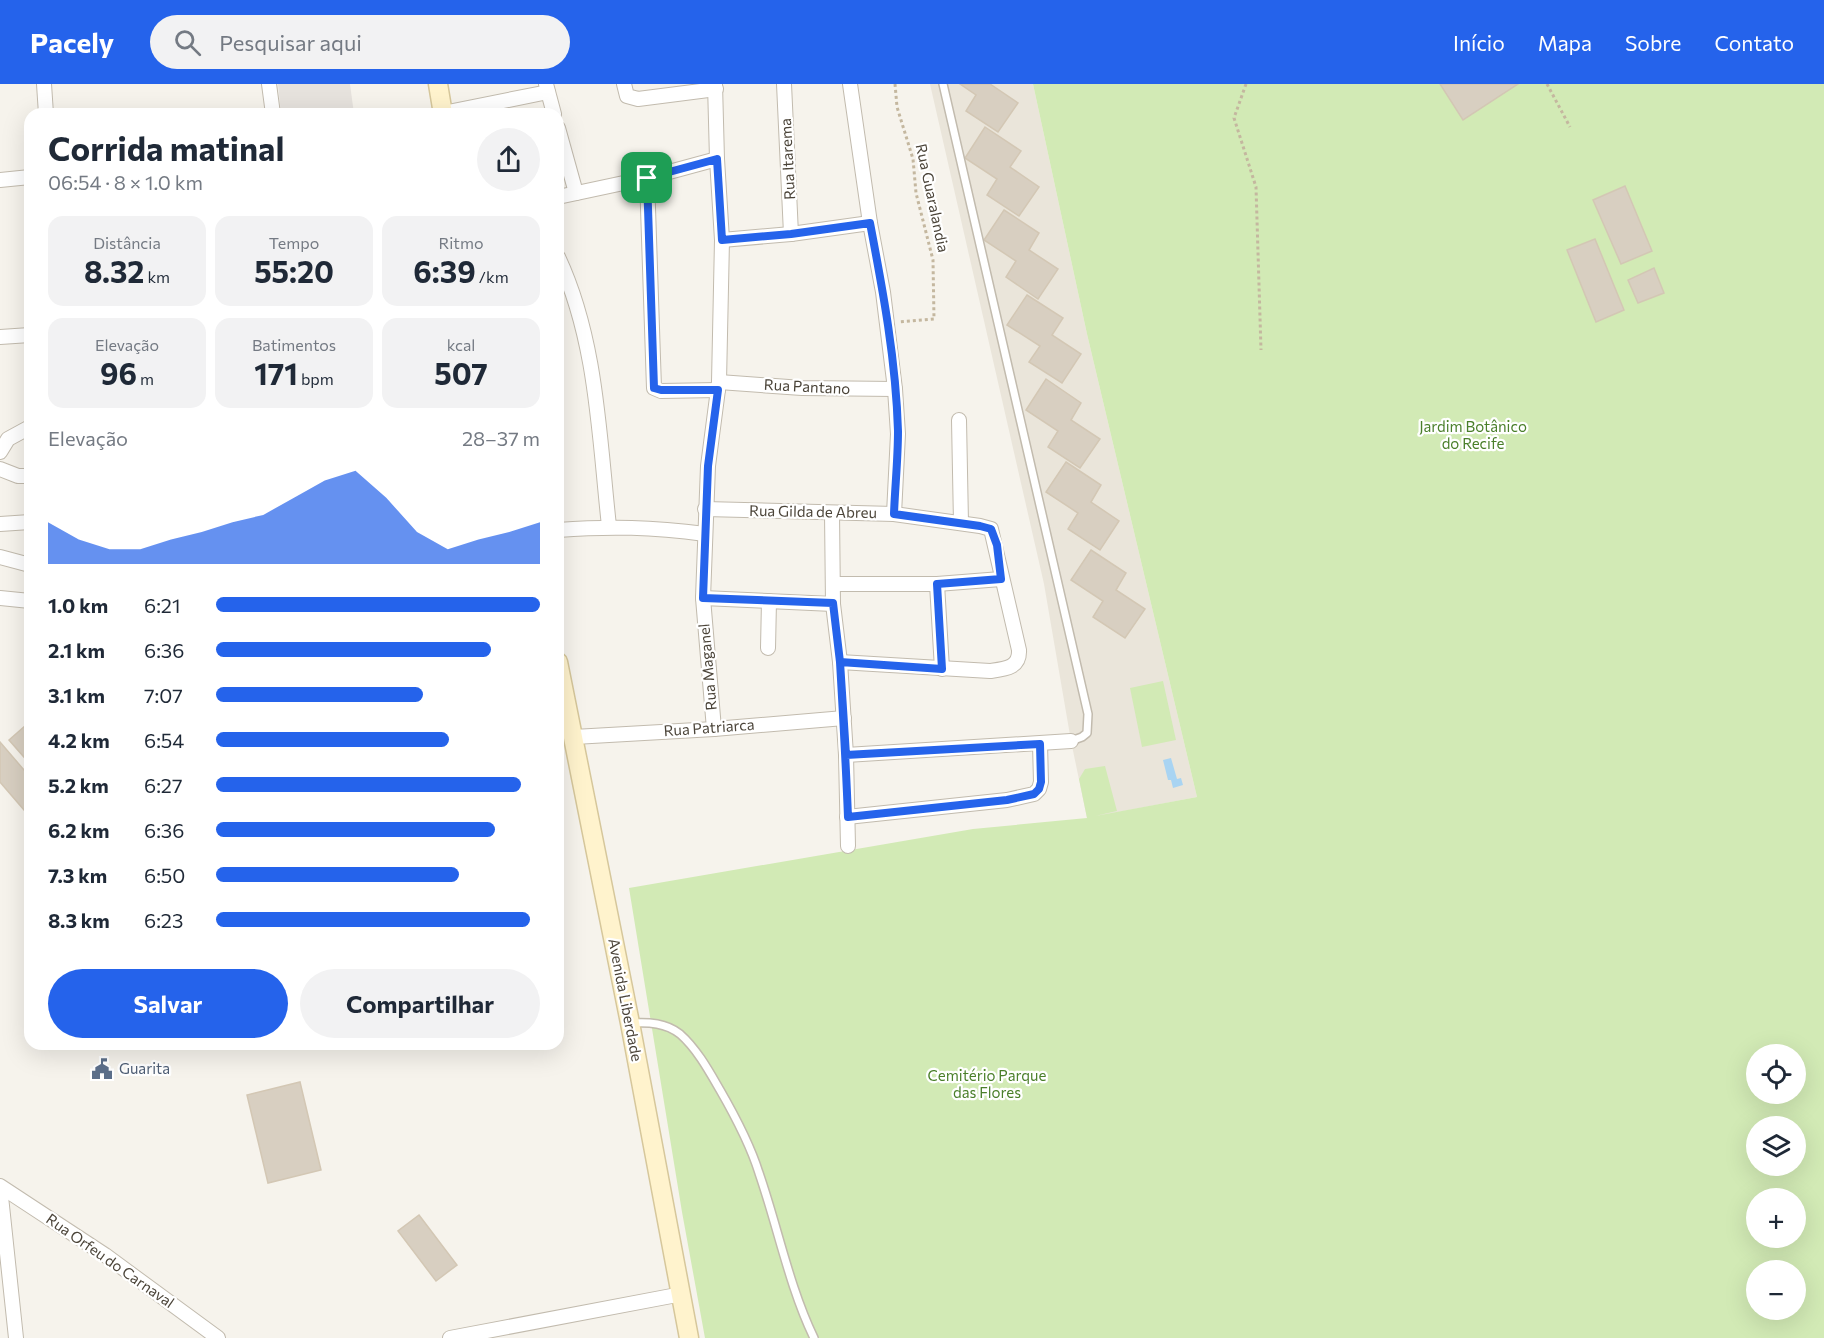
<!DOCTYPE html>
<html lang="pt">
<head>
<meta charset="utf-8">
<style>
	:root { --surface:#fff; --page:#f2f2f3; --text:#1f2937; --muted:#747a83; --accent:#2563eb }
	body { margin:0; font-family:Commissioner,sans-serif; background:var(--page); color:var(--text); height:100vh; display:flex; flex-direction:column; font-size:22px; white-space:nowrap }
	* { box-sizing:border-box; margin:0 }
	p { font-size:20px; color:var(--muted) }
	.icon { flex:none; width:33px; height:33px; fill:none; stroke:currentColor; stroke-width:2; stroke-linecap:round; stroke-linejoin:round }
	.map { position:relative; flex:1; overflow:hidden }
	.panel { position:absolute; left:24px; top:24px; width:540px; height:942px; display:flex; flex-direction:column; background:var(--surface); border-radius:18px; box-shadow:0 6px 24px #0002 }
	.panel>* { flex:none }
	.buttons { position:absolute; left:1746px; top:960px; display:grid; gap:12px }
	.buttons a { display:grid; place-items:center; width:60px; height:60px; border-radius:50%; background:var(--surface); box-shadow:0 6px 24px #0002; font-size:30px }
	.pin { position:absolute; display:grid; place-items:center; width:51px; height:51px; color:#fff; margin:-26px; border-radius:12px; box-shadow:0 3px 9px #0006 }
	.round { display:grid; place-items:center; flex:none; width:63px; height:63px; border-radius:32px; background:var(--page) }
	.head { display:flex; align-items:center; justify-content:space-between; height:102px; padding:0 24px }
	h1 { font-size:33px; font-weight:700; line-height:45px }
	.stats { display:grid; grid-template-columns:repeat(3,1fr); gap:9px; height:102px; padding:6px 24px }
	.stats div { display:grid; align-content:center; border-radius:15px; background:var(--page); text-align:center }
	.stats b { font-size:30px; font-weight:700 }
	.stats small { font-size:16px; font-weight:400 }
	.stats p { font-size:16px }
	.chart { height:168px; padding:12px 24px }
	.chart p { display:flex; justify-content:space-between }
	.chart svg { width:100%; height:108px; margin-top:6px; fill:var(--accent); opacity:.7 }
	.cta { display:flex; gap:12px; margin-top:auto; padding:12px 24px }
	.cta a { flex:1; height:69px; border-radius:36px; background:var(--accent); color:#fff; font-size:24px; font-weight:700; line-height:69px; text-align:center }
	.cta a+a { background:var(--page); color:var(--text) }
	ul { padding:0 24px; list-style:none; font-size:20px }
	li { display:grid; grid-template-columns:96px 72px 1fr; align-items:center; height:45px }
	li i { height:15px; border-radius:8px; background:var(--accent) }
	header { display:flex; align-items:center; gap:36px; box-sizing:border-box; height:84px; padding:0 30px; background:var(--accent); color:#fff }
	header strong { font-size:28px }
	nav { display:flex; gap:33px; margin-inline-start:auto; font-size:21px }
	.search { width:420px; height:54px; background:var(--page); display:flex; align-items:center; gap:15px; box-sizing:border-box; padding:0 21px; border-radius:33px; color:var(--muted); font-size:22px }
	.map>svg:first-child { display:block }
	.residential { fill:#eae5da }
	.industrial { fill:#e6e2dd }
	.green { fill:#d2eab5; fill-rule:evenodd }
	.water { fill:#a9d4f2 }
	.building { fill:#d8cfc1; stroke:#d3c7b4; stroke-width:1.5 }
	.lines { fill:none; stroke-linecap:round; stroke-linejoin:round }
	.service-casing { stroke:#c2bbae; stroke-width:10 }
	.minor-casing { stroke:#c2bbae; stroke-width:16 }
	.secondary-casing { stroke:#d6c79b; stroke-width:21 }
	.path { stroke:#c4b79f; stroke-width:3; stroke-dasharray:3 3; stroke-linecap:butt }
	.service { stroke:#fff; stroke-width:7 }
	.minor { stroke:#fff; stroke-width:14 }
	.secondary { stroke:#fff3cd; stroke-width:18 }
	.route-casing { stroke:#fff; stroke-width:12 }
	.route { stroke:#2563eb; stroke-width:8 }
	.labels { text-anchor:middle; stroke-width:4.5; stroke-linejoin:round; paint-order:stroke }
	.street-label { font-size:15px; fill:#4b4439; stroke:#fff }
	.park-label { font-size:15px; fill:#4a7f2a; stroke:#fff }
	.service-label { font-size:15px; fill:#4e5e75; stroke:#fff; text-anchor:start }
</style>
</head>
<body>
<header>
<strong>Pacely</strong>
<div class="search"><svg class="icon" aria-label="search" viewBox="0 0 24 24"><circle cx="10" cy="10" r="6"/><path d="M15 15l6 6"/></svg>Pesquisar aqui</div>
<nav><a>Início</a><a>Mapa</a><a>Sobre</a><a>Contato</a></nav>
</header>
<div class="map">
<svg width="1824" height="1254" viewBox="0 0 1824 1254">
	<rect width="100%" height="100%" fill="#f6f3ec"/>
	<polygon class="residential" points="930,0 1033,0 1087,250 1197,713 1087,734 1071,657 1044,500"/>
	<polygon class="industrial" points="278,0 350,0 354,30 281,30"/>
	<g class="green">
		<path d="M1033 0H1824V1254H705L682 1128 629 804 973 745 1087 734 1079 695 1085 685 1105 682 1117 727 1095 732 1197 713 1087 250ZM1756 970H1796V1010H1756ZM1756 1042H1796V1082H1756ZM1756 1114H1796V1154H1756ZM1756 1186H1796V1226H1756Z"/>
		<polygon points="1163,597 1176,656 1142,663 1130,604"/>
	</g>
	<polygon class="water" points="1171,674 1177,695 1181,694 1183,701 1173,704 1171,696 1168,696 1163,676"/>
	<g class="building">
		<polygon points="960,0 990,0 1018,19 998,48 966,27 976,11"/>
		<polygon points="1440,0 1518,0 1463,36"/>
		<polygon points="985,43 1021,67 1010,83 1039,103 1019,132 987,111 997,95 965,74"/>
		<polygon points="1625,102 1652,167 1621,180 1593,116"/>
		<polygon points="1004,126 1039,149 1029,166 1058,185 1038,215 1006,193 1016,177 984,156"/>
		<polygon points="1595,155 1624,226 1596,238 1567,166"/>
		<polygon points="1654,184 1664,209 1638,219 1628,196"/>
		<polygon points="1027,211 1063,234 1052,251 1081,270 1062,299 1029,278 1040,262 1007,241"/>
		<polygon points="1046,295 1081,319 1071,336 1100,355 1080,384 1048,363 1058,347 1026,326"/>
		<polygon points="1066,378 1101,401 1091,418 1119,437 1100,466 1068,445 1078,429 1046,408"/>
		<polygon points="1091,466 1126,489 1116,506 1145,525 1125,554 1093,533 1103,517 1071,496"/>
		<polygon points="26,641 30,646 30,680 9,656"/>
		<polygon points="0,658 30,693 30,733 0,698"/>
		<circle cx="102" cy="985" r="4.5"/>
		<polygon points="300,998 321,1086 268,1099 247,1011"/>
		<polygon points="419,1131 457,1181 436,1197 398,1147"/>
	</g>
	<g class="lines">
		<defs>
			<g id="service">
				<polyline points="943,0 1088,630 1087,649 1082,653 1071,657"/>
				<path d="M632 939C649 938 666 939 680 950 697 965 709 987 720 1006 735 1032 750 1060 759 1089 778 1144 789 1202 814 1254"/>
			</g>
			<g id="minor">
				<polyline points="44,0 46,30"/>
				<polyline points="269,0 273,30"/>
				<polyline points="546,0 554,30"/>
				<polyline points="624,0 627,12 638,15 716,5"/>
				<polyline points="784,0 791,150"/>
				<polyline points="850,0 870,139 883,208 895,305 898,350 894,430"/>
				<polyline points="443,29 548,8"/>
				<polyline points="558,44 576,109"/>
				<polyline points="647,94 654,304 661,307 718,306"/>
				<polyline points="0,96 30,93"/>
				<polyline points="558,113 647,94 717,75"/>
				<polyline points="722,156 791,150 870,139"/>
				<path d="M558 173C597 256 599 352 609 442"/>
				<polyline points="0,253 30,251"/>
				<polyline points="719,298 802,304 895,305"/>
				<polyline points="959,336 961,439"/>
				<polyline points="0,368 8,355 30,343"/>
				<polyline points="0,385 18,392 30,392"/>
				<path d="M705 425 894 430 980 442 991 445 1019 566C1020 584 1005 585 990 587L840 578"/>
				<polyline points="832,429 833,520 840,578 846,671 848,762"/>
				<polyline points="0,440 30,438"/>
				<path d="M558 446C611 442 652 443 705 450"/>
				<polyline points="0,473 30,481"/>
				<polyline points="834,500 937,500 1001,495"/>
				<polyline points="937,500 942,585"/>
				<polyline points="0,514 30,517"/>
				<polyline points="703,514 833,520"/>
				<polyline points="768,564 769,517"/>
				<polyline points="714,645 703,514 708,382 719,298 722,156 717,75 715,0"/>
				<polyline points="574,653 714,645 844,634"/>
				<polyline points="846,671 1071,657"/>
				<polyline points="847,733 1007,716 1034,710 1039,705 1041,698 1040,660"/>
				<polyline points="0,1102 105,1171 218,1254"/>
				<polyline points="0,1103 16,1254"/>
				<polyline points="450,1254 682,1210"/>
			</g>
			<g id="secondary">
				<polyline points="438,0 443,30"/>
				<polyline points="558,578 630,939 689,1254"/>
			</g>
		</defs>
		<use href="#service" class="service-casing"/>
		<use href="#minor" class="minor-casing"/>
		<use href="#secondary" class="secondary-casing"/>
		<g class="path">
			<polyline points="895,0 897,23 913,75 916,109 933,176 934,235 899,238"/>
			<polyline points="1246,0 1234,34 1256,103 1261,266"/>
			<polyline points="1547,0 1570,43"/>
		</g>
		<use href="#service" class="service"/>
		<use href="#minor" class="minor"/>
		<use href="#secondary" class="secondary"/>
	</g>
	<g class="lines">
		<defs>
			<path id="route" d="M647 94 654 304 661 306H718L708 382 703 514 833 519 840 578 846 671 1040 660 1041 698 1039 705 1034 710 1007 716 848 733C846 681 843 630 840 578L942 585 937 500 1001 495 997 461 991 445 980 442 894 430C895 403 898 375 898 347 896 277 883 207 870 139L791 150 722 156 717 75 647 94"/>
		</defs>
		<use href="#route" class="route-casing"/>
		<use href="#route" class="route"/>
	</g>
	<defs>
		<symbol id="civic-bare" viewBox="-9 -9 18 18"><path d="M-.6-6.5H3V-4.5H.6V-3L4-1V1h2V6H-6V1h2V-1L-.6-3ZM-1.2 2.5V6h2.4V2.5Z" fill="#5c6f8a" stroke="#fff" stroke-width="2.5" paint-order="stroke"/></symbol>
	</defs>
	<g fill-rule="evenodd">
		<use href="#civic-bare" x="87" y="970" width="30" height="30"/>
	</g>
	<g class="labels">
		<g class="street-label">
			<text transform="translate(788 75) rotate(-93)" y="5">Rua Itarema</text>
			<text transform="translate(932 114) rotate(78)" y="5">Rua Guaralandia</text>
			<text transform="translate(807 303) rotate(3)" y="5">Rua Pantano</text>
			<text transform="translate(813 428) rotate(1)" y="5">Rua Gilda de Abreu</text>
			<text transform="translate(708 583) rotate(-95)" y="5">Rua Maganel</text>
			<text transform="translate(709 644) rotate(-4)" y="5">Rua Patriarca</text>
			<text transform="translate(625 916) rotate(79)" y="5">Avenida Liberdade</text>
			<text transform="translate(110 1177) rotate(35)" y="5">Rua Orfeu do Carnaval</text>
		</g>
		<g class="park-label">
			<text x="1473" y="348">Jardim Botânico<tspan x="1473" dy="17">do Recife</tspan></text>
			<text x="987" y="997">Cemitério Parque<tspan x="987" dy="17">das Flores</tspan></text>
		</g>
		<g class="service-label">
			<text x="119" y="990">Guarita</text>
		</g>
	</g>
</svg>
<div class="buttons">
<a><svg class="icon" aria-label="locate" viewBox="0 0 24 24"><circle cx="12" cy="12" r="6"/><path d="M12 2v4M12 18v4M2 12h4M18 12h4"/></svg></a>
<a><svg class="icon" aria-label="layers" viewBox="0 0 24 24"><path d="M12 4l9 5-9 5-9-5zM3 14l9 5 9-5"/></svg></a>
<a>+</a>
<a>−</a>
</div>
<div class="pin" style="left:647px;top:94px;background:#1e9e55"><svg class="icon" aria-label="arrive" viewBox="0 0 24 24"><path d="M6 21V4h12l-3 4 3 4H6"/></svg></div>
<section class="panel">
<div class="head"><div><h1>Corrida matinal</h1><p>06:54 · 8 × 1.0 km</p></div><a class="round"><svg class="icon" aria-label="share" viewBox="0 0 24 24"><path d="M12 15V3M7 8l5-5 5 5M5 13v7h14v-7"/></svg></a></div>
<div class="stats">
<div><p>Distância</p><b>8.32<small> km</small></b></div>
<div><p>Tempo</p><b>55:20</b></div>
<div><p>Ritmo</p><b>6:39<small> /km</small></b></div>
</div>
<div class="stats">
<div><p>Elevação</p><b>96<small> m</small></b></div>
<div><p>Batimentos</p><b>171<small> bpm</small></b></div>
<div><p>kcal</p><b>507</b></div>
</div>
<div class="chart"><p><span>Elevação</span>28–37 m</p>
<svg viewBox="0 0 160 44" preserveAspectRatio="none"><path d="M0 44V27L10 34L20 38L30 38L40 34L50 31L60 27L70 24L80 17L90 10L100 6L110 17L120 31L130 38L140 34L150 31L160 27V44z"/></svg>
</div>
<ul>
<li><b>1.0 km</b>6:21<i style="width:100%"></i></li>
<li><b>2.1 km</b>6:36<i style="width:85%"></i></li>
<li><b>3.1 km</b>7:07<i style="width:64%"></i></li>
<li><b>4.2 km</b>6:54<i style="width:72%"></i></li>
<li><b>5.2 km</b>6:27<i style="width:94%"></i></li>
<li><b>6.2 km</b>6:36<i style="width:86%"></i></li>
<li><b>7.3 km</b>6:50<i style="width:75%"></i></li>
<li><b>8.3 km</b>6:23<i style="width:97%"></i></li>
</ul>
<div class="cta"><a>Salvar</a><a>Compartilhar</a></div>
</section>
</div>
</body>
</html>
